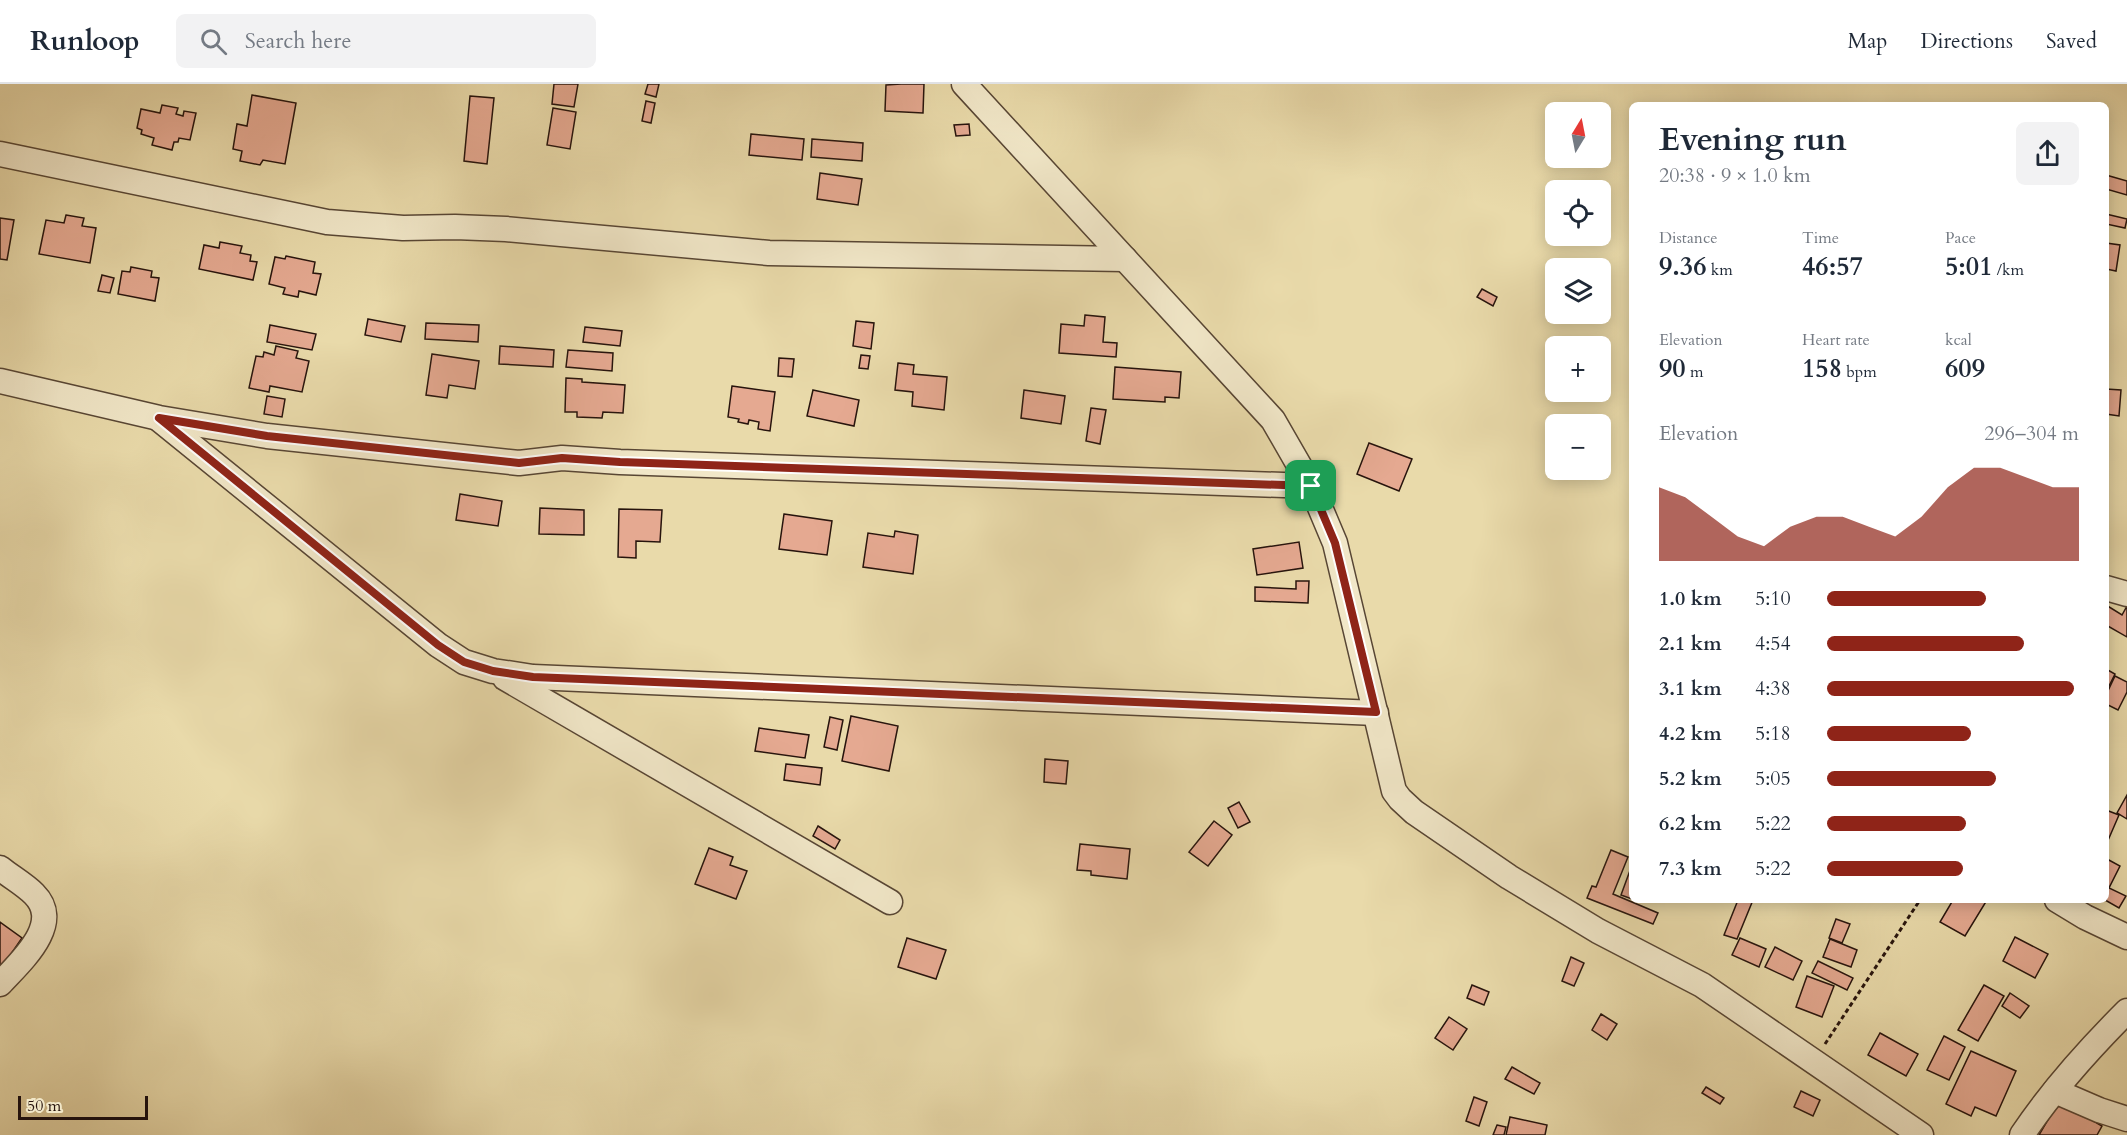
<!DOCTYPE html>
<html lang="en">
<head>
<meta charset="utf-8">
<style>
	:root { --surface:#fff; --page:#f2f2f3; --text:#1f2937; --muted:#747a83; --line:#e0e1e3; --accent:#8f2418 }
	body { margin:0; font-family:Cardo,serif; background:var(--page); color:var(--text); height:100vh; display:flex; flex-direction:column; font-size:22px; white-space:nowrap }
	* { box-sizing:border-box; margin:0 }
	p { font-size:20px; color:var(--muted) }
	.icon { flex:none; width:33px; height:33px; fill:none; stroke:currentColor; stroke-width:2; stroke-linecap:round; stroke-linejoin:round }
	.map { position:relative; flex:1; overflow:hidden }
	.panel { position:absolute; left:1629px; top:18px; width:480px; height:801px; display:flex; flex-direction:column; background:var(--surface); border-radius:9px; box-shadow:0 3px 15px #0003 }
	.panel>* { flex:none }
	.needle { width:39px; rotate:10deg }
	.tools { position:absolute; left:1545px; top:18px; display:grid; gap:12px }
	.tools a { display:grid; place-items:center; width:66px; height:66px; border-radius:9px; background:var(--surface); box-shadow:0 3px 15px #0003; font-size:30px }
	.scale { position:absolute; left:18px; bottom:15px; width:130px; box-sizing:border-box; padding-left:6px; border:3px solid #27140d; border-top:0; font-size:16px; line-height:21px; white-space:nowrap; color:#27140d; -webkit-text-stroke:4px #f1e7c8; paint-order:stroke }
	.pin { position:absolute; display:grid; place-items:center; width:51px; height:51px; color:#fff; margin:-26px; border-radius:12px; box-shadow:0 3px 9px #0006 }
	.round { display:grid; place-items:center; flex:none; width:63px; height:63px; border-radius:9px; background:var(--page) }
	.head { display:flex; align-items:center; justify-content:space-between; height:102px; padding:0 30px }
	h1 { font-size:33px; font-weight:600; line-height:45px }
	.stats { display:grid; grid-template-columns:repeat(3,1fr); gap:9px; height:102px; padding:6px 30px }
	.stats div { display:grid; align-content:center }
	.stats b { font-size:26px; font-weight:600 }
	.stats small { font-size:16px; font-weight:400 }
	.stats p { font-size:16px }
	.chart { height:168px; padding:12px 30px }
	.chart p { display:flex; justify-content:space-between }
	.chart svg { width:100%; height:108px; margin-top:6px; fill:var(--accent); opacity:.7 }
	ul { padding:0 30px; list-style:none; font-size:20px }
	li { display:grid; grid-template-columns:96px 72px 1fr; align-items:center; height:45px }
	li i { height:15px; border-radius:8px; background:var(--accent) }
	header { display:flex; align-items:center; gap:36px; box-sizing:border-box; height:84px; padding:0 30px; background:var(--surface); border-bottom:2px solid var(--line) }
	header strong { font-size:28px }
	nav { display:flex; gap:33px; margin-inline-start:auto; font-size:21px }
	.search { width:420px; height:54px; background:var(--page); display:flex; align-items:center; gap:15px; box-sizing:border-box; padding:0 21px; border-radius:9px; color:var(--muted); font-size:22px }
	.map>svg:first-child { display:block }
	.building { fill:#e5a991; stroke:#27140d; stroke-width:1.5 }
	.lines { fill:none; stroke-linecap:round; stroke-linejoin:round }
	.minor-casing { stroke:#584634; stroke-width:27 }
	.path { stroke:#27140d; stroke-width:3; stroke-dasharray:4.5 3; stroke-linecap:butt }
	.minor { stroke:#f1e7c8; stroke-width:24 }
	.route-casing { stroke:#fff; stroke-width:12 }
	.route { stroke:#8f2418; stroke-width:8 }
</style>
</head>
<body>
<header>
<strong>Runloop</strong>
<div class="search"><svg class="icon" aria-label="search" viewBox="0 0 24 24"><circle cx="10" cy="10" r="6"/><path d="M15 15l6 6"/></svg>Search here</div>
<nav><a>Map</a><a>Directions</a><a>Saved</a></nav>
</header>
<div class="map">
<svg width="2127" height="1051" viewBox="0 0 2127 1051">
	<rect width="100%" height="100%" fill="#e9daaa"/>
	<filter id="stains"><feTurbulence type="fractalNoise" baseFrequency=".00333" numOctaves="4"/><feColorMatrix values="0 0 0 0 .2 0 0 0 0 .09 0 0 0 0 .02 0 0 0 .5 -.17"/></filter>
	<radialGradient id="worn" r=".72"><stop offset=".6" stop-color="#630" stop-opacity="0"/><stop offset="1" stop-color="#630" stop-opacity=".3"/></radialGradient>
	<g class="building">
		<polygon points="554,0 578,0 574,23 552,20"/>
		<polygon points="648,0 659,0 656,13 645,10"/>
		<polygon points="901,0 924,0 923,29 885,27 886,1"/>
		<polygon points="252,11 296,19 285,80 263,76 260,81 240,77 242,67 233,65 237,40 247,42"/>
		<polygon points="470,12 494,14 487,80 464,77"/>
		<polygon points="646,17 655,19 651,39 642,37"/>
		<polygon points="162,21 178,24 176,30 183,32 184,27 196,29 190,56 179,54 178,58 174,58 172,66 152,61 154,54 141,50 142,46 137,44 141,25 160,29"/>
		<polygon points="553,24 576,28 570,65 547,61"/>
		<polygon points="969,40 970,51 956,52 954,41"/>
		<polygon points="751,50 804,55 802,76 749,71"/>
		<polygon points="812,55 863,59 862,77 811,73"/>
		<polygon points="820,89 862,95 858,121 817,115"/>
		<polygon points="2106,91 2127,97 2127,111 2106,105"/>
		<polygon points="2106,130 2127,135 2125,144 2106,140"/>
		<polygon points="66,131 84,134 82,142 96,144 90,179 39,170 46,136 64,139"/>
		<polygon points="0,134 14,136 7,176 0,175"/>
		<polygon points="220,158 242,162 240,169 251,171 250,177 257,178 253,196 199,185 204,161 219,164"/>
		<polygon points="2106,159 2120,161 2116,187 2106,185"/>
		<polygon points="286,172 315,178 313,189 321,190 316,211 299,207 298,213 283,210 285,204 269,200 275,173 285,175"/>
		<polygon points="131,183 152,187 151,193 159,194 155,217 118,210 122,187 130,188"/>
		<polygon points="102,191 114,194 110,209 98,207"/>
		<polygon points="1482,205 1497,213 1493,222 1477,213"/>
		<polygon points="1085,231 1105,233 1103,258 1117,259 1116,273 1059,269 1061,240 1084,242"/>
		<polygon points="368,235 405,242 401,258 365,251"/>
		<polygon points="856,237 874,239 871,265 853,262"/>
		<polygon points="426,239 479,241 478,258 425,255"/>
		<polygon points="270,241 316,250 312,266 267,258"/>
		<polygon points="585,243 622,247 620,262 583,258"/>
		<polygon points="276,262 298,267 296,274 309,277 302,308 270,302 269,308 249,304 256,272 263,273 264,268 274,271"/>
		<polygon points="500,262 554,266 553,283 499,280"/>
		<polygon points="568,266 613,269 612,287 566,283"/>
		<polygon points="432,270 479,277 475,305 449,301 447,314 426,311"/>
		<polygon points="861,271 870,272 868,285 859,284"/>
		<polygon points="779,274 794,275 792,293 778,292"/>
		<polygon points="898,279 914,281 913,290 947,293 944,326 912,322 913,308 895,306"/>
		<polygon points="1115,283 1181,288 1179,314 1165,313 1165,318 1113,315"/>
		<polygon points="566,294 582,295 582,298 625,301 623,329 603,328 602,334 577,333 577,328 565,328"/>
		<polygon points="732,302 775,308 770,347 758,345 759,338 749,336 748,340 738,338 739,335 728,333"/>
		<polygon points="2106,305 2121,306 2119,332 2106,330"/>
		<polygon points="813,306 859,316 854,342 807,332"/>
		<polygon points="1024,306 1065,312 1061,340 1021,334"/>
		<polygon points="267,312 285,315 282,333 264,330"/>
		<polygon points="1091,324 1106,326 1100,360 1086,357"/>
		<polygon points="1369,359 1412,375 1399,407 1357,390"/>
		<polygon points="460,410 502,417 498,442 456,436"/>
		<polygon points="540,424 584,426 584,451 539,450"/>
		<polygon points="619,425 662,426 660,458 636,457 636,474 618,473"/>
		<polygon points="784,430 832,437 827,471 779,465"/>
		<polygon points="895,447 918,451 913,490 863,483 868,449 894,453"/>
		<polygon points="1299,458 1303,484 1257,491 1253,465"/>
		<polygon points="1296,497 1309,497 1308,519 1255,517 1255,503 1296,505"/>
		<polygon points="2106,521 2122,531 2127,522 2127,553 2106,541"/>
		<polygon points="2106,585 2115,590 2108,604 2106,603"/>
		<polygon points="2115,592 2127,598 2127,608 2118,626 2106,620 2106,611"/>
		<polygon points="851,632 898,642 889,687 842,677"/>
		<polygon points="830,633 843,636 837,666 824,663"/>
		<polygon points="759,644 809,651 805,674 755,667"/>
		<polygon points="1045,675 1068,677 1066,700 1044,698"/>
		<polygon points="786,680 822,684 820,701 784,696"/>
		<polygon points="2127,711 2127,735 2117,729"/>
		<polygon points="1239,718 1250,738 1238,744 1228,724"/>
		<polygon points="2106,726 2119,731 2106,761"/>
		<polygon points="1214,737 1232,751 1208,782 1189,768"/>
		<polygon points="818,742 840,756 835,765 813,752"/>
		<polygon points="1080,760 1130,765 1127,795 1091,791 1091,787 1077,786"/>
		<polygon points="709,764 733,773 730,781 747,787 736,815 695,800"/>
		<polygon points="1611,766 1628,773 1613,810 1658,829 1653,840 1587,814 1592,802 1596,803"/>
		<polygon points="2107,775 2120,782 2109,804 2126,812 2119,824 2105,816 2106,816"/>
		<polygon points="1632,781 1632,815 1621,811"/>
		<polygon points="1738,816 1753,816 1737,855 1724,851"/>
		<polygon points="1953,816 1987,816 1965,852 1940,838"/>
		<polygon points="1836,835 1850,840 1842,859 1829,854"/>
		<polygon points="0,838 22,854 0,886"/>
		<polygon points="2015,853 2048,870 2035,894 2003,877"/>
		<polygon points="907,854 946,866 936,895 898,883"/>
		<polygon points="1740,854 1766,865 1759,883 1732,871"/>
		<polygon points="1830,855 1857,866 1851,883 1823,873"/>
		<polygon points="1775,863 1802,877 1793,896 1765,883"/>
		<polygon points="1571,873 1584,879 1574,902 1562,897"/>
		<polygon points="1818,877 1853,894 1847,906 1812,889"/>
		<polygon points="1807,892 1834,902 1822,933 1796,923"/>
		<polygon points="1472,901 1489,908 1484,921 1467,914"/>
		<polygon points="1984,901 2004,912 1978,957 1958,946"/>
		<polygon points="2010,909 2029,922 2020,934 2002,922"/>
		<polygon points="1601,930 1617,940 1607,956 1592,946"/>
		<polygon points="1449,933 1467,945 1453,966 1435,954"/>
		<polygon points="1880,949 1918,970 1906,992 1868,971"/>
		<polygon points="1944,952 1965,963 1949,996 1927,986"/>
		<polygon points="1971,967 2016,987 1996,1032 1975,1023 1971,1032 1946,1020"/>
		<polygon points="1512,983 1540,999 1534,1010 1505,995"/>
		<polygon points="1706,1003 1724,1014 1720,1020 1702,1009"/>
		<polygon points="1801,1007 1820,1016 1813,1032 1794,1023"/>
		<polygon points="1474,1013 1487,1018 1479,1042 1466,1037"/>
		<polygon points="2059,1017 2102,1042 2097,1051 2039,1051"/>
		<polygon points="1510,1033 1547,1041 1545,1051 1506,1051"/>
		<polygon points="1497,1041 1506,1043 1504,1051 1493,1051"/>
	</g>
	<g class="lines">
		<defs>
			<g id="minor">
				<polyline points="964,0 1273,336 1311,402 1335,459 1394,707 1400,715 1414,728 1509,793 1598,847 1702,901 1921,1051"/>
				<polyline points="0,70 327,138 403,144 455,143 506,145 769,169 1125,175"/>
				<polyline points="0,297 159,334 267,352 519,379 562,374 620,378 1311,402"/>
				<polyline points="160,336 438,561 464,578 493,587 533,593 1376,629"/>
				<polyline points="2106,504 2127,510"/>
				<polyline points="505,594 890,818"/>
				<path d="M0 784C11 793 24 800 34 810 64 840 20 878 0 900"/>
				<polyline points="2057,816 2085,833 2127,853"/>
				<polyline points="2055,1007 2099,1026 2127,1035"/>
				<path d="M2022 1051C2052 1006 2089 965 2127 927"/>
			</g>
		</defs>
		<use href="#minor" class="minor-casing"/>
		<polyline class="path" points="1825,960 1920,816"/>
		<use href="#minor" class="minor"/>
	</g>
	<g class="lines">
		<defs>
			<polygon id="route" points="159,334 267,352 519,379 562,374 620,378 1311,402 1335,459 1376,628 533,593 493,587 464,578 438,561"/>
		</defs>
		<use href="#route" class="route-casing"/>
		<use href="#route" class="route"/>
	</g>
	<rect width="100%" height="100%" filter="url(#stains)"/>
	<rect width="100%" height="100%" fill="url(#worn)"/>
</svg>
<div class="tools">
<a><svg class="needle" viewBox="-14 -14 28 28"><path d="M0-13l5 13h-10z" fill="#e53935"/><path d="M0 13l5-13h-10z" fill="#747a83"/></svg></a>
<a><svg class="icon" aria-label="locate" viewBox="0 0 24 24"><circle cx="12" cy="12" r="6"/><path d="M12 2v4M12 18v4M2 12h4M18 12h4"/></svg></a>
<a><svg class="icon" aria-label="layers" viewBox="0 0 24 24"><path d="M12 4l9 5-9 5-9-5zM3 14l9 5 9-5"/></svg></a>
<a>+</a>
<a>−</a>
</div>
<div class="scale">50 m</div>
<div class="pin" style="left:1311px;top:402px;background:#1e9e55"><svg class="icon" aria-label="arrive" viewBox="0 0 24 24"><path d="M6 21V4h12l-3 4 3 4H6"/></svg></div>
<section class="panel">
<div class="head"><div><h1>Evening run</h1><p>20:38 · 9 × 1.0 km</p></div><a class="round"><svg class="icon" aria-label="share" viewBox="0 0 24 24"><path d="M12 15V3M7 8l5-5 5 5M5 13v7h14v-7"/></svg></a></div>
<div class="stats">
<div><p>Distance</p><b>9.36<small> km</small></b></div>
<div><p>Time</p><b>46:57</b></div>
<div><p>Pace</p><b>5:01<small> /km</small></b></div>
</div>
<div class="stats">
<div><p>Elevation</p><b>90<small> m</small></b></div>
<div><p>Heart rate</p><b>158<small> bpm</small></b></div>
<div><p>kcal</p><b>609</b></div>
</div>
<div class="chart"><p><span>Elevation</span>296–304 m</p>
<svg viewBox="0 0 160 44" preserveAspectRatio="none"><path d="M0 44V14L10 18L20 26L30 34L40 38L50 30L60 26L70 26L80 30L90 34L100 26L110 14L120 6L130 6L140 10L150 14L160 14V44z"/></svg>
</div>
<ul>
<li><b>1.0 km</b>5:10<i style="width:63%"></i></li>
<li><b>2.1 km</b>4:54<i style="width:78%"></i></li>
<li><b>3.1 km</b>4:38<i style="width:98%"></i></li>
<li><b>4.2 km</b>5:18<i style="width:57%"></i></li>
<li><b>5.2 km</b>5:05<i style="width:67%"></i></li>
<li><b>6.2 km</b>5:22<i style="width:55%"></i></li>
<li><b>7.3 km</b>5:22<i style="width:54%"></i></li>
</ul>
</section>
</div>
</body>
</html>
